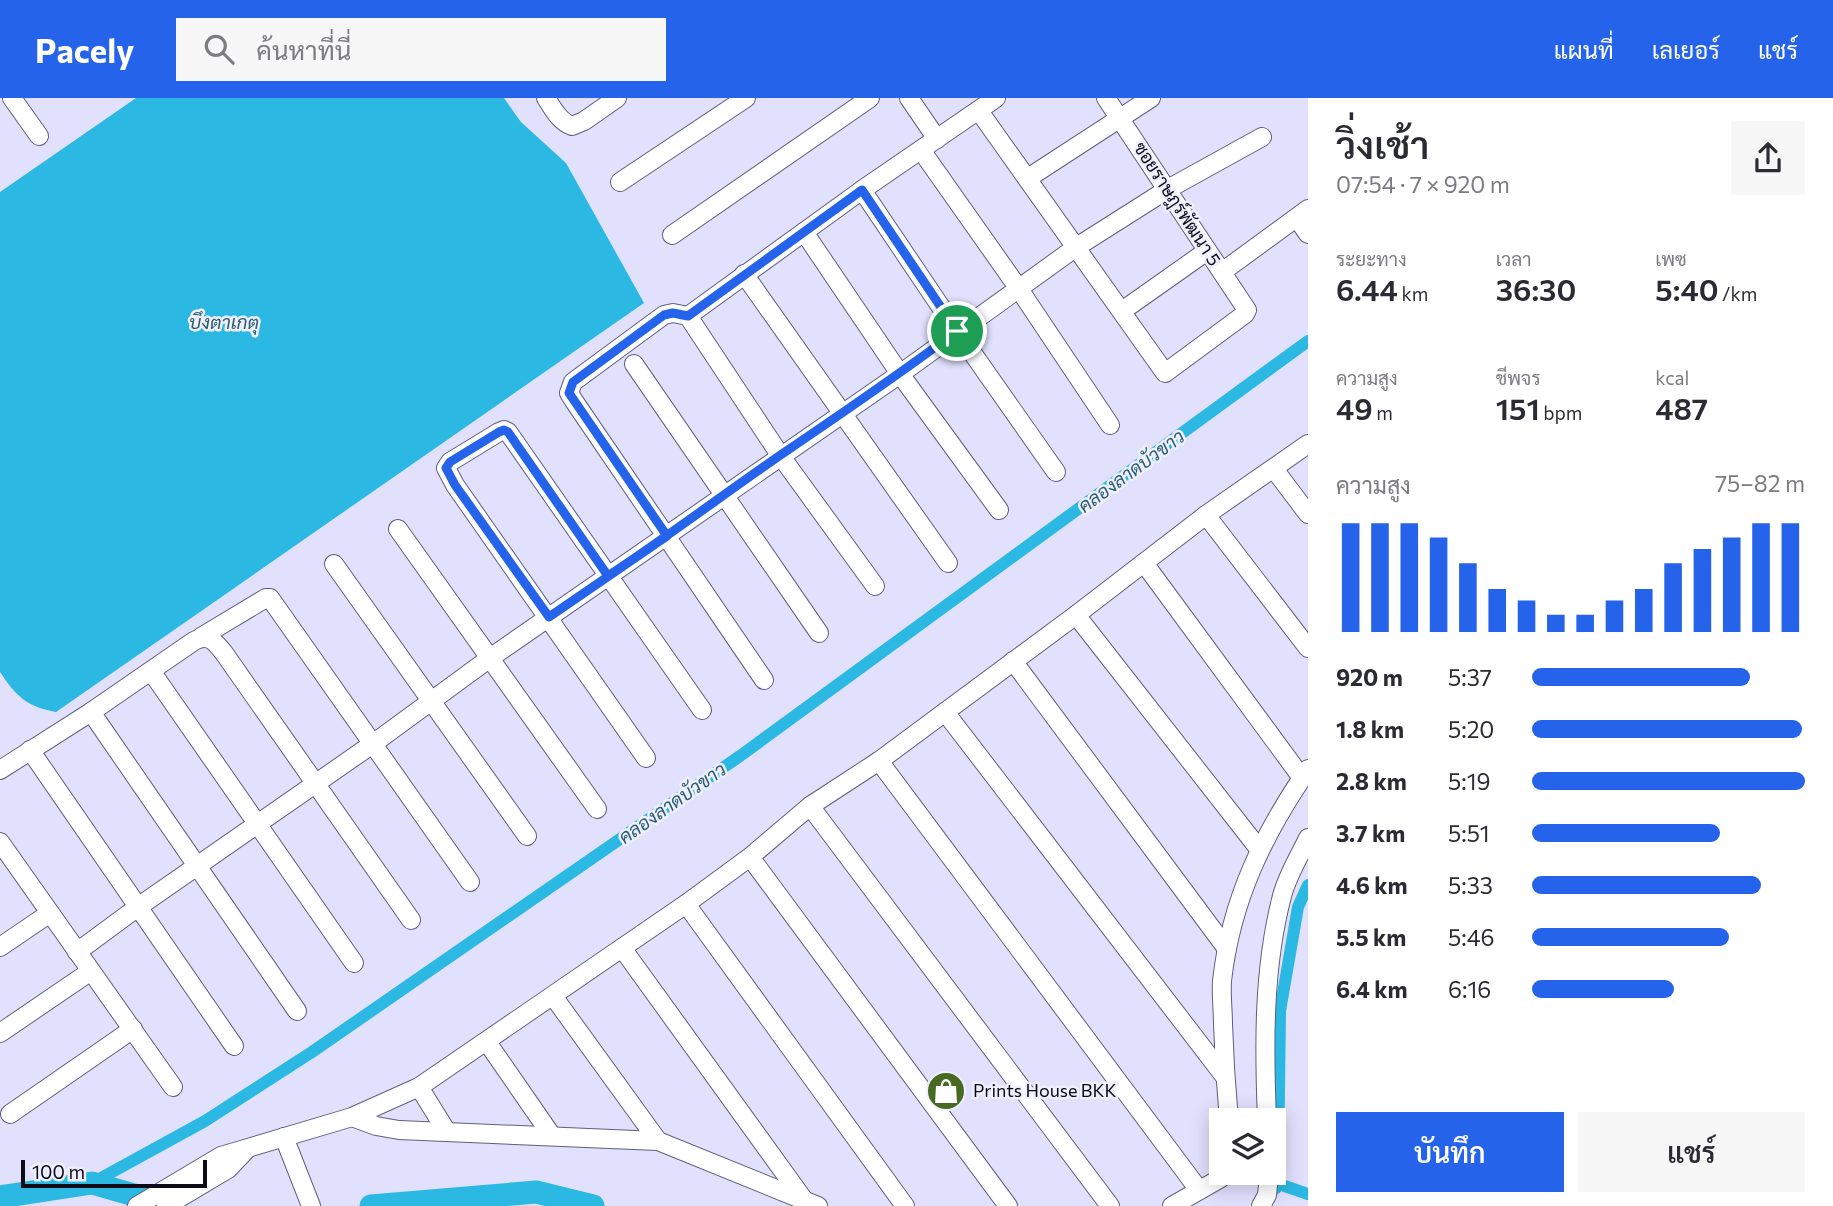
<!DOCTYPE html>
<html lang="th">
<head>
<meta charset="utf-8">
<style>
	:root { --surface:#fff; --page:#f7f7f7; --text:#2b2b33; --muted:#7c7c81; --accent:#2563eb }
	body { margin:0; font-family:Commissioner,Sarabun,sans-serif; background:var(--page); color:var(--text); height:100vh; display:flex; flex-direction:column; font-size:26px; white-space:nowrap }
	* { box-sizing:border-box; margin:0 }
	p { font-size:23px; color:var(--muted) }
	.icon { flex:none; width:38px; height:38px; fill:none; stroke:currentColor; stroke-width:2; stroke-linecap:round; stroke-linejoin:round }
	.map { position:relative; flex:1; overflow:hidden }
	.panel { display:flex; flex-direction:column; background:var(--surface); width:525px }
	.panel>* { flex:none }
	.tools { position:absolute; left:1209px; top:1010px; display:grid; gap:14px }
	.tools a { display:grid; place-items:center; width:77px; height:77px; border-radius:0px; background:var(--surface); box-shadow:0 4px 18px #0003; font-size:35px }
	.scale { position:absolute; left:21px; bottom:18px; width:186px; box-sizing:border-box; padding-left:7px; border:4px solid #0c0b17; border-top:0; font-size:19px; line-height:24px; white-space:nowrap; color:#0c0b17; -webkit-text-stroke:5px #efeffe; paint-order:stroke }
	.pin { position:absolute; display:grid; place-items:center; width:60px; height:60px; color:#fff; margin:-30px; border:4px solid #fff; border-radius:50%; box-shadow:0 2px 7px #0007 }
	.round { display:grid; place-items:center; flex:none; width:74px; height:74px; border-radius:0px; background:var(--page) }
	.overview { display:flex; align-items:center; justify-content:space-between; height:119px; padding:0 28px }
	h1 { font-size:38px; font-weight:600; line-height:52px }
	.figures { display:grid; grid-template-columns:repeat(3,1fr); gap:10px; height:119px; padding:7px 28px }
	.figures div { display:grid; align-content:center }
	.figures b { font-size:30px; font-weight:600 }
	.figures small { font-size:19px; font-weight:400 }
	.figures p { font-size:19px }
	.chart { height:196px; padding:14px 28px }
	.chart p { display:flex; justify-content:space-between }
	.chart svg { width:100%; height:126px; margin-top:7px; stroke:var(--accent); stroke-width:6 }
	.cta { display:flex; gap:14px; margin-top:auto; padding:14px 28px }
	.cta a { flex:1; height:80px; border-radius:0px; background:var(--accent); color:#fff; font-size:28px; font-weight:600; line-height:80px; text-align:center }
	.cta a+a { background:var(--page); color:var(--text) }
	ul { padding:0 28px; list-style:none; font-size:23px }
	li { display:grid; grid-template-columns:112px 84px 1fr; align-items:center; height:52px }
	li i { height:18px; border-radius:9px; background:var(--accent) }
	header { display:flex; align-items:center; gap:42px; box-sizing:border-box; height:98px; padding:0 35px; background:var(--accent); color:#fff }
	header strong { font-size:33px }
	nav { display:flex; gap:38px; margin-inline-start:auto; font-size:24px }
	.search { width:490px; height:63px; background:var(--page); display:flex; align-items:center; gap:18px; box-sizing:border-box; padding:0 24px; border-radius:0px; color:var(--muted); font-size:26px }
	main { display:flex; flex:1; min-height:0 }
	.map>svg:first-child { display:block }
	.water { fill:#2bb9e4 }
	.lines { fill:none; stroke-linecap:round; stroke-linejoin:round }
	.canal { stroke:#2bb9e4; stroke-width:12 }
	.river { stroke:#2bb9e4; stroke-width:23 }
	.minor-casing { stroke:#5f5e7d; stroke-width:20 }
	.minor { stroke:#fff; stroke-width:18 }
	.route-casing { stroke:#fff; stroke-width:14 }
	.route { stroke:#2563eb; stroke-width:9 }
	.labels { text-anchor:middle; stroke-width:5; stroke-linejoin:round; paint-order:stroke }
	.street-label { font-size:18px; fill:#0c0b17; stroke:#efeffe }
	.poi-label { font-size:18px; fill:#0c0b17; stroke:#efeffe; text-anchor:start }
	.water-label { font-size:19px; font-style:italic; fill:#2a5f71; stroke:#efeffe }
</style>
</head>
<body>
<header>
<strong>Pacely</strong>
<div class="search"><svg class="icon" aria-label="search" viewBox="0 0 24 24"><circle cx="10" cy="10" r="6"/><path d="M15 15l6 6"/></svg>ค้นหาที่นี่</div>
<nav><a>แผนที่</a><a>เลเยอร์</a><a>แชร์</a></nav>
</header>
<main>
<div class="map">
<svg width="1308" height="1108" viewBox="0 0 1308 1108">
	<rect width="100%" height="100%" fill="#e1e1fe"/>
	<path class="water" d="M136 0H504L521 24 566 65 644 205 56 614C27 609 16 598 0 574V94Z"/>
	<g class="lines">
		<g class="canal">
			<polyline points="92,1085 205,1023 312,954 740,658 1308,243"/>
			<polyline points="1276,1085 1308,1096"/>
			<polyline points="1276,1090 1278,1069 1280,913 1298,809 1308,787"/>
		</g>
		<g class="river">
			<polyline points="0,1099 92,1085 166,1106"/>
			<polyline points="371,1108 536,1094 593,1108"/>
		</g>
		<defs>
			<g id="minor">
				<polyline points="12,0 39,38"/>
				<path d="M546 0C553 11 560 24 572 28L584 23 617 0"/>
				<polyline points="909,0 937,41"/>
				<polyline points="979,13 1165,275 1245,216 1247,212 1106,0"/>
				<polyline points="921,52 1019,191 1110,327"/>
				<polyline points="1028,80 1151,0"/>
				<polyline points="620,84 746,0"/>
				<polyline points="862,92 957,233 1056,374"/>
				<polyline points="1297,120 1308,136"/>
				<polyline points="804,134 900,276 999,412"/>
				<polyline points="672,137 870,0"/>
				<polyline points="1222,174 1308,111"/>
				<polyline points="744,176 948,465"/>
				<polyline points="1122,213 1207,153"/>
				<polyline points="688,218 862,92 996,0"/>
				<polyline points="634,266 819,535"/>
				<polyline points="1274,371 1308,416"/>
				<polyline points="1206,417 1308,550"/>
				<polyline points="398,431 597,711"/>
				<polyline points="1144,465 1302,680"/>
				<polyline points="334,466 527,738"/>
				<polyline points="1076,517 1259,751"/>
				<polyline points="201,539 266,500 270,500 470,784"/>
				<polyline points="1013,563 1227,851"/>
				<polyline points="151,573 354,865"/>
				<polyline points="764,582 574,303 569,295 573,284 664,217 673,215 688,218 780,357 875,488"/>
				<polyline points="91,614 297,913"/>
				<polyline points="945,614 1225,979"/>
				<polyline points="30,652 234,948"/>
				<polyline points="646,660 455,387 446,370 450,364 499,334 504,332 508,334 702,612"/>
				<polyline points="879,663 1199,1092"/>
				<path d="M0 672 91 614 194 543C209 535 215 544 224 555L411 822"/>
				<polyline points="810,708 1110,1108"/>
				<polyline points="0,744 173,989"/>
				<polyline points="750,759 1008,1108"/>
				<polyline points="686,806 905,1108"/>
				<polyline points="0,849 50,815"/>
				<polyline points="622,850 804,1102"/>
				<polyline points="77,854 138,809 374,645 490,560 900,276 1075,150 1168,91 1262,39"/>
				<polyline points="553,898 658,1043"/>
				<polyline points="0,935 91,873"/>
				<polyline points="487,944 552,1038"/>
				<polyline points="419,989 447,1034"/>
				<polyline points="10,1016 133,931"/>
				<polyline points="352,1019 376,1028 399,1032 658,1043 818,1108"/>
				<path d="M1229 1022C1226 990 1224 958 1223 926 1223 912 1221 897 1222 883 1231 802 1263 737 1308 671"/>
				<path d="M1267 1022C1264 948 1263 871 1282 798 1287 778 1299 759 1308 740"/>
				<polyline points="284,1039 311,1108"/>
				<polyline points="137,1108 221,1058 352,1019 419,989 686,806 750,759 810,708 879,663 1076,517 1206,417 1308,346"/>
				<polyline points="166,1108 228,1071 246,1052"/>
				<polyline points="1172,1108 1221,1080 1225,1074"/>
				<polyline points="1261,1108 1267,1097 1269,1077 1261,1074"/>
			</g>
		</defs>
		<use href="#minor" class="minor-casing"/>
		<use href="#minor" class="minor"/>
	</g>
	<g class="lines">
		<defs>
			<path id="route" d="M957 233C900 276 841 316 782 356 724 396 667 439 608 478L508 334 504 332 499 334 450 364 446 370 455 387 549 519 667 438 569 295 573 284 664 217 673 215 688 218 862 92 957 233"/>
		</defs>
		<use href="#route" class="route-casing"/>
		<use href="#route" class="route"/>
	</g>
	<defs>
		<symbol id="shop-disc" viewBox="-11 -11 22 22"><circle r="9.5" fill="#486921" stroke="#efeffe"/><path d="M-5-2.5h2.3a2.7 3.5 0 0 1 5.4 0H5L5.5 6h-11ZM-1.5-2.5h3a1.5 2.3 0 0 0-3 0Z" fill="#fff"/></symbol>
	</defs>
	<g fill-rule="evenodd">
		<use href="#shop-disc" x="924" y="971" width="44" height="44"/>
	</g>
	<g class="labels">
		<g class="street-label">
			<text transform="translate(1177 106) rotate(57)" y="6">ซอยราษฎร์พัฒนา 5</text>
		</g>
		<g class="poi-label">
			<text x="973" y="999">Prints House BKK</text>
		</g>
		<g class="water-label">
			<text x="224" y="231">บึงตาเกตุ</text>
			<text transform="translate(1131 373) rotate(-36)" y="7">คลองลาดบัวขาว</text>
			<text transform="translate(672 705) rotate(-35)" y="7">คลองลาดบัวขาว</text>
		</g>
	</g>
</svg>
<div class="tools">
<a><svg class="icon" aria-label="layers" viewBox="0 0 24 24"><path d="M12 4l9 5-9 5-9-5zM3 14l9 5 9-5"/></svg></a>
</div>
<div class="scale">100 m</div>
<div class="pin" style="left:957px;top:233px;background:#1e9e55"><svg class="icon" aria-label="arrive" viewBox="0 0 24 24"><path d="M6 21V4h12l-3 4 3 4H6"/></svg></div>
</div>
<section class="panel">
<div class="overview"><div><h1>วิ่งเช้า</h1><p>07:54 · 7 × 920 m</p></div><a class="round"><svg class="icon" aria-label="share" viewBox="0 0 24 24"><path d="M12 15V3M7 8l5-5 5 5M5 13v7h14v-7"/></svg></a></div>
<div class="figures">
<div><p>ระยะทาง</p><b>6.44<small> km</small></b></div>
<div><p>เวลา</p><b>36:30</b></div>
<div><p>เพซ</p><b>5:40<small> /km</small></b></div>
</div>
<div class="figures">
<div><p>ความสูง</p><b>49<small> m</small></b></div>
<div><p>ชีพจร</p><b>151<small> bpm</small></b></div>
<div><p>kcal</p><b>487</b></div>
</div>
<div class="chart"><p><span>ความสูง</span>75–82 m</p>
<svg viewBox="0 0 160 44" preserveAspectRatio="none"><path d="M5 44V6M15 44V6M25 44V6M35 44V11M45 44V20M55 44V29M65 44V33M75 44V38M85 44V38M95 44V33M105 44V29M115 44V20M125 44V15M135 44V11M145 44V6M155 44V6"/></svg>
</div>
<ul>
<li><b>920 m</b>5:37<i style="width:80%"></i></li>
<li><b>1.8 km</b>5:20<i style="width:99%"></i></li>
<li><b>2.8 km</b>5:19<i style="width:100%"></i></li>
<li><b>3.7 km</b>5:51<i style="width:69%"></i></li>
<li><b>4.6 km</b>5:33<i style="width:84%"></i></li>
<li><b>5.5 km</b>5:46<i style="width:72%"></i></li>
<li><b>6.4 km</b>6:16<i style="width:52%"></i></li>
</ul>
<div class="cta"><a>บันทึก</a><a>แชร์</a></div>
</section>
</main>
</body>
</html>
